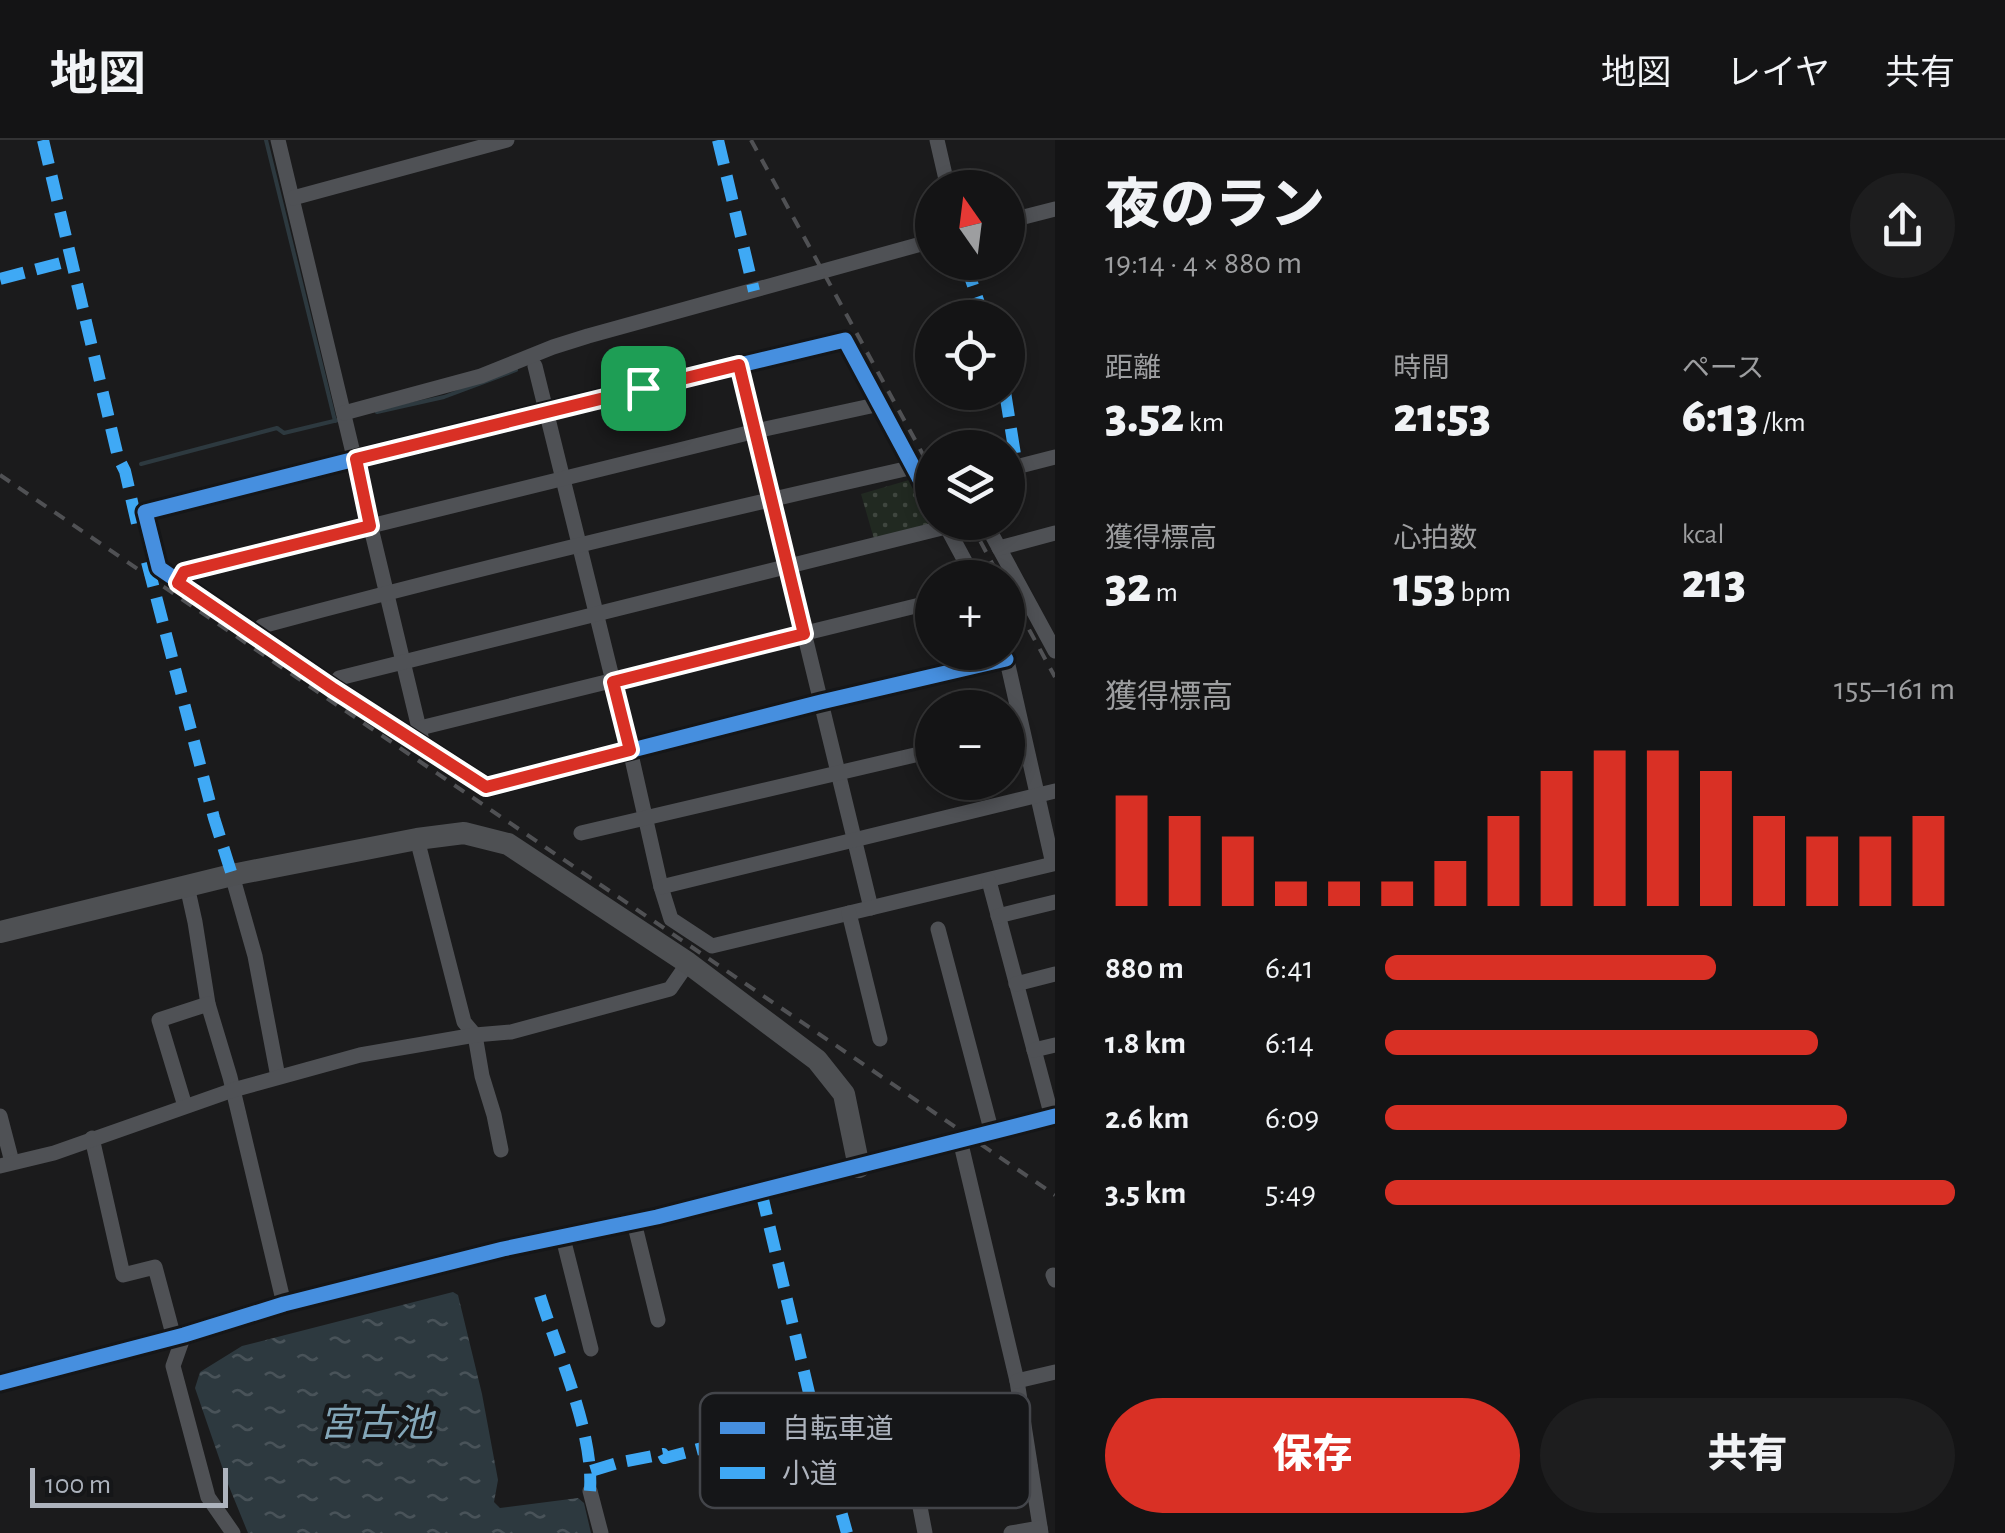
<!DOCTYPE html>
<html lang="ja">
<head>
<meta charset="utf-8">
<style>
	:root { --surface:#141415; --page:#1d1d1e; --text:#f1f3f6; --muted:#9d9ea0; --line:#333334; --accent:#d93025 }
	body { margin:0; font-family:"Alegreya Sans","Noto Sans JP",sans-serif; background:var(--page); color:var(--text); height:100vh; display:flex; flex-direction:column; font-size:38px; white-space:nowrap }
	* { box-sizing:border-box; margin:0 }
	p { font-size:32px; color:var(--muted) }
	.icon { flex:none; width:55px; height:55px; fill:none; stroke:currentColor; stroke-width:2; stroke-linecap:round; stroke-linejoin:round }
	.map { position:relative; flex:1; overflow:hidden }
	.drawer { display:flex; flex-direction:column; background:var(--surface); width:950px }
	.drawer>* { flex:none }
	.needle { width:65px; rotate:346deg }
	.buttons { position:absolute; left:915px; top:30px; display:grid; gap:20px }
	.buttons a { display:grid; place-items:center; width:110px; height:110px; border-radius:50%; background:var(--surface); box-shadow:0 5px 15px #0003,0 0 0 2px var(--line); font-size:50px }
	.scale { position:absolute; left:30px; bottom:25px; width:198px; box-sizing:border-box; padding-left:10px; border:5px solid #adb3bd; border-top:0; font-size:28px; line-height:35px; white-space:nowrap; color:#adb3bd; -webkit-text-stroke:8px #151618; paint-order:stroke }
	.pin { position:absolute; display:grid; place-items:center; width:85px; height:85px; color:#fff; margin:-42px; border-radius:20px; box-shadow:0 5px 15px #0006 }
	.round { display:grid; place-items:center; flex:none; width:105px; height:105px; border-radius:52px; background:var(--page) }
	.head { display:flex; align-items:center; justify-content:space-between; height:170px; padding:0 50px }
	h1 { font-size:55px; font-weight:800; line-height:75px }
	.metrics { display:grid; grid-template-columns:repeat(3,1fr); gap:15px; height:170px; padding:10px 50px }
	.metrics div { display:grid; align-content:center }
	.metrics b { font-size:50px; font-weight:800 }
	.metrics small { font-size:28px; font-weight:400 }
	.metrics p { font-size:28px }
	.chart { height:280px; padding:20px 50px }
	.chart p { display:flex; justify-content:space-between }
	.chart svg { width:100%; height:180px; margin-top:10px; stroke:var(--accent); stroke-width:6 }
	.primary-button { display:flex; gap:20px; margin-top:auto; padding:20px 50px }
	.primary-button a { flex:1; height:115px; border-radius:60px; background:var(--accent); color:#fff; font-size:40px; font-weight:800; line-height:115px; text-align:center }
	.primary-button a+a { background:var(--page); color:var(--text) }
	ul { padding:0 50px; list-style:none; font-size:32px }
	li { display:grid; grid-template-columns:160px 120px 1fr; align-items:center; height:75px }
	li i { height:25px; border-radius:12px; background:var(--accent) }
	header { display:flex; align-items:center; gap:60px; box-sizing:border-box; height:140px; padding:0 50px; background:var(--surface); border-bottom:2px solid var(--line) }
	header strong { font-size:48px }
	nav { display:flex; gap:55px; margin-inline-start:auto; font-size:35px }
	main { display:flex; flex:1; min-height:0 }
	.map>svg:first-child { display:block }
	.green { fill:url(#green-dots) }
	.water { fill:url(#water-ripples) }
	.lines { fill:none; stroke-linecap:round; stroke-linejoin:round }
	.stream { stroke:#2d393f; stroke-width:4 }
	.street { stroke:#4f5155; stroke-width:15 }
	.secondary { stroke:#4e5053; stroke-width:22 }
	.rail { stroke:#505154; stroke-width:4; stroke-dasharray:12 10; stroke-linecap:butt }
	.quiet { stroke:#3fa9f5; stroke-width:12; stroke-dasharray:25 12; stroke-linecap:butt }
	.cycleway-casing { stroke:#151618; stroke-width:21 }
	.cycleway { stroke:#468fdf; stroke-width:15 }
	.route-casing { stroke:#fff; stroke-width:20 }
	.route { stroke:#d93025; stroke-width:12 }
	.labels { text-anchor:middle; stroke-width:9; stroke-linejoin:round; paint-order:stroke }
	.water-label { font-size:38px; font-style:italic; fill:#83a6b8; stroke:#151618 }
	.key { fill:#151618; stroke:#43454a; stroke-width:2.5 }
	.key-label { font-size:28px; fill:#adb3bd }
</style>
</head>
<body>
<header>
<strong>地図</strong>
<nav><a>地図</a><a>レイヤ</a><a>共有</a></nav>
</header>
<main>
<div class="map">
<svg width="1055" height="1393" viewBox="0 0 1055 1393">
	<defs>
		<pattern id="green-dots" width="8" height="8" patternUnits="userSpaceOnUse" patternTransform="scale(2.5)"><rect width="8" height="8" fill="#212921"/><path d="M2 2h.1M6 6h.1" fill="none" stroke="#3f463f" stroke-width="1.8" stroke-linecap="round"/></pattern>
		<pattern id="water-ripples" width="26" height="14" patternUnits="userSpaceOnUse" patternTransform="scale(2.5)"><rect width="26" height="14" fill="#2d393f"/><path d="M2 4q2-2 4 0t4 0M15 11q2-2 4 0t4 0" fill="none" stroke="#495359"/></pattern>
	</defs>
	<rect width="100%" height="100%" fill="#1b1b1c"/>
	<polygon class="green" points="909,340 931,385 874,399 861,354"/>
	<polygon class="water" points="453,1152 458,1155 482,1254 498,1340 494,1362 500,1368 578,1358 584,1363 591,1393 248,1393 228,1344 195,1248 200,1232 242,1206"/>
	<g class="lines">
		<g class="stream">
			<polyline points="266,0 335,281"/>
			<polyline points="377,272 444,257 516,230"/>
			<polyline points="141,324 277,288 284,293 338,280"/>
		</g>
		<g class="street">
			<polyline points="278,0 423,605"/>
			<polyline points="937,0 948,48"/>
			<polyline points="293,58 507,0"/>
			<polyline points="1008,81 1055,69"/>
			<polyline points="739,225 871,768"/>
			<polyline points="535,226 630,610 661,747 671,779 712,806 1053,724 1005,512"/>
			<polyline points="344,273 481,236 553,207 588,196 932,101"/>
			<polyline points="1008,329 1055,317"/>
			<polyline points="932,362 845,200 546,271 145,372 159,428 332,547 487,647 821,562 1006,519"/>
			<polyline points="944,382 974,438"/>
			<polyline points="985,382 1055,511"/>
			<polyline points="999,408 1055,393"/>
			<polyline points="178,443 184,432 756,291 880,264"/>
			<path d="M256 495 262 486C478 428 696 376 914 327"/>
			<polyline points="332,547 339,538 946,387"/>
			<polyline points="420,588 932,462"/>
			<polyline points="581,693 932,611"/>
			<polyline points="417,699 464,882 475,895 482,936 494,975 501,1010"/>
			<polyline points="232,735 255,816 278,937"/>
			<polyline points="989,741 1052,977"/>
			<polyline points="187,746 195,782 208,864"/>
			<polyline points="661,747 1055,651"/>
			<polyline points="849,773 880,899"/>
			<polyline points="998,776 1055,762"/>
			<polyline points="938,789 992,993"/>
			<polyline points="1016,844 1055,834"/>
			<polyline points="1034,910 1055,905"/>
			<polyline points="185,966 159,880 208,864 230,937 284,1164"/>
			<polyline points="0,976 12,1022"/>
			<polyline points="92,998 123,1135 155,1127 174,1198"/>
			<polyline points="960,1000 1017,1241 1041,1393"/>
			<polyline points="0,1026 54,1013 233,950 360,915 475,895 511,892 670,849 688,823"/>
			<polyline points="634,1082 658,1180"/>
			<polyline points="563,1098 591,1209"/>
			<polyline points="1053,1135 1055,1140"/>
			<polyline points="184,1195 173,1226 208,1357 233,1393"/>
			<polyline points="1017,1241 1055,1232"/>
			<polyline points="0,1243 184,1195 284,1164 503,1109 657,1077 1055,976"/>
			<polyline points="590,1351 601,1393"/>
			<polyline points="860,1357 916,1346"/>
			<polyline points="925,1393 916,1346 1030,1326"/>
			<polyline points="1011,1393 1040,1388"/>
		</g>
		<polyline class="secondary" points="0,792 232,735 417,699 464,693 508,704 688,823 817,920 844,954 859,1027"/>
		<g class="rail">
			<polyline points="751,0 932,331"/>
			<polyline points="0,335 1055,1055"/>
			<polyline points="970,382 1000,438"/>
			<polyline points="1008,451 1055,537"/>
		</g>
		<g class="quiet">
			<polyline points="43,0 118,317 125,331 138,388"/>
			<polyline points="718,0 754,151"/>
			<polyline points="965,122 984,178"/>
			<polyline points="0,139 72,120"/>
			<polyline points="1005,252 1017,327"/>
			<polyline points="147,422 214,678 232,735"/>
			<polyline points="761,1051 815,1278 847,1393"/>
			<path d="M540 1156C558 1214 594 1292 590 1351"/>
			<polyline points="591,1331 617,1323 663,1314 665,1318 815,1278"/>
		</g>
		<defs>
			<g id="cycleway">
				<polyline points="932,362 845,200 546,271 145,372 159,428 332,547 487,647 821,562 1006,519"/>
				<polyline points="0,1243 184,1195 284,1164 503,1109 657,1077 1055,976"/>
			</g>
		</defs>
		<use href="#cycleway" class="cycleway-casing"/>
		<use href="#cycleway" class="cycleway"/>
	</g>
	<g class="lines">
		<defs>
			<polygon id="route" points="739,225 804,494 613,542 630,610 486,647 332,548 178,443 184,432 370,386 356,319"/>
		</defs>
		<use href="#route" class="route-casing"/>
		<use href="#route" class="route"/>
	</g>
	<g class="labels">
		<g class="water-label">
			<text x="376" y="1296">宮古池</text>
		</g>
	</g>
	<rect x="700" y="1253" width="330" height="115" rx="15" class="key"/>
	<rect x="720" y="1282" width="45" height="12" fill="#468fdf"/>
	<rect x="720" y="1327" width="45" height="12" fill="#3fa9f5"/>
	<g class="key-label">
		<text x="782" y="1298">自転車道</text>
		<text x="782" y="1343">小道</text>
	</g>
</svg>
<div class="buttons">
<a><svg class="needle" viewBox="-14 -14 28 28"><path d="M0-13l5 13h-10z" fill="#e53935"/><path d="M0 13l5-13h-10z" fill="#9d9ea0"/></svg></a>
<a><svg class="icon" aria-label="locate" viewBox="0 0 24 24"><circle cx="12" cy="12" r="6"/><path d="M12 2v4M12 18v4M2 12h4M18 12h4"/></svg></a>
<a><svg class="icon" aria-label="layers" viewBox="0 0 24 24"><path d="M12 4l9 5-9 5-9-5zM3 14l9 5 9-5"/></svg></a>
<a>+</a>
<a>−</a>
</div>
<div class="scale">100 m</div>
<div class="pin" style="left:643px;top:248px;background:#1e9e55"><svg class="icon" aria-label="arrive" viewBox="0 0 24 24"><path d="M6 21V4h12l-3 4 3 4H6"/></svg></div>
</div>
<section class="drawer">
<div class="head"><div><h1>夜のラン</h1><p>19:14 · 4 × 880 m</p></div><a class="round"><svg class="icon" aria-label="share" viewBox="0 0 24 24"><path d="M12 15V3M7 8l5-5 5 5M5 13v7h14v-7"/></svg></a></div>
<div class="metrics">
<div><p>距離</p><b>3.52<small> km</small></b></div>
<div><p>時間</p><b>21:53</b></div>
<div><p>ペース</p><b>6:13<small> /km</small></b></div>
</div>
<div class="metrics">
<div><p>獲得標高</p><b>32<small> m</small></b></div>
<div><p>心拍数</p><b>153<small> bpm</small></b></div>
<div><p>kcal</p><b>213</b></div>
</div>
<div class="chart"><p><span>獲得標高</span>155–161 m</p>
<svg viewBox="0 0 160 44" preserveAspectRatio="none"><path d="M5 44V17M15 44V22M25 44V27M35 44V38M45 44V38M55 44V38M65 44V33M75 44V22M85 44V11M95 44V6M105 44V6M115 44V11M125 44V22M135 44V27M145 44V27M155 44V22"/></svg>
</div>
<ul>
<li><b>880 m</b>6:41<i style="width:58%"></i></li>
<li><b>1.8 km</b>6:14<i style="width:76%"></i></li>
<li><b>2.6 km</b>6:09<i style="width:81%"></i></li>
<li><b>3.5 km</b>5:49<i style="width:100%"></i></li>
</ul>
<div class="primary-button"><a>保存</a><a>共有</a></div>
</section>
</main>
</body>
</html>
